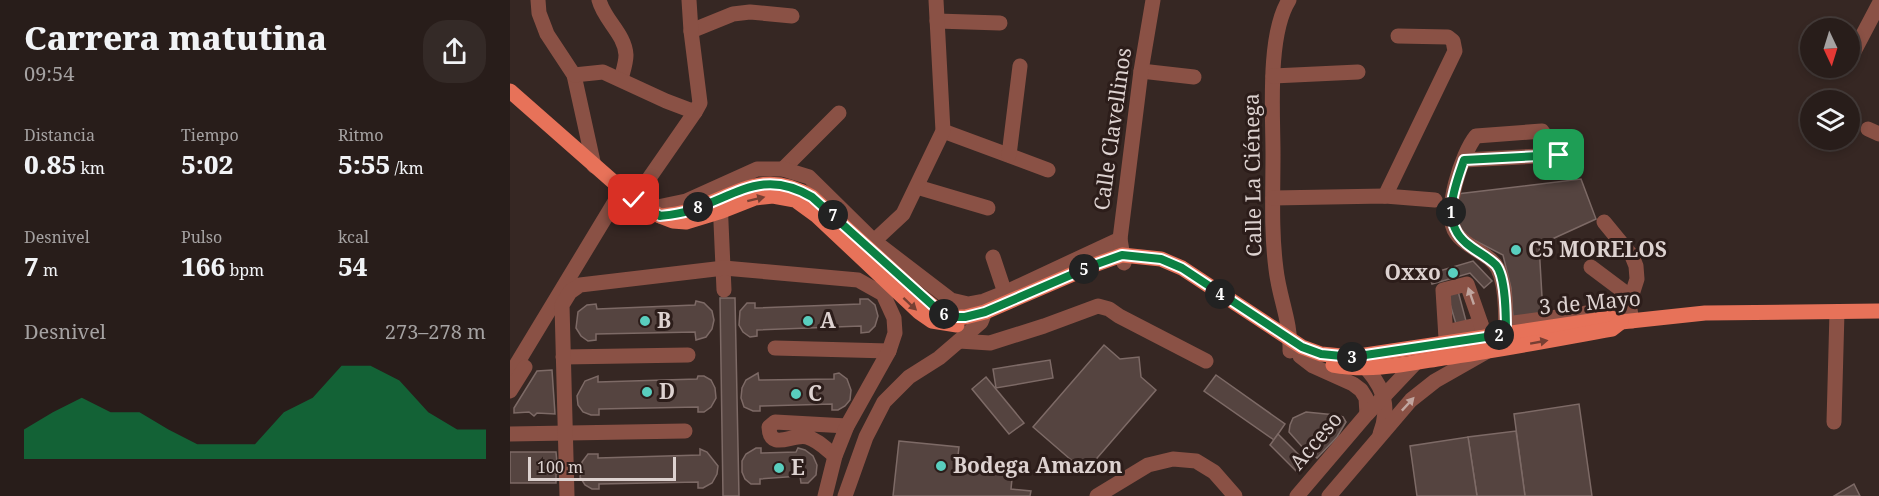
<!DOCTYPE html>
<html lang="es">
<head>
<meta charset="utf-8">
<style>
	:root { --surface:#281d1a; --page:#342a27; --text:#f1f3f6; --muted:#a5a2a2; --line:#443b39; --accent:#0b8043 }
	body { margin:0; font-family:"Noto Serif",serif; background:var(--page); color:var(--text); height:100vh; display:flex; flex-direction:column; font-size:22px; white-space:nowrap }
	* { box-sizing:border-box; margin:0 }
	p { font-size:20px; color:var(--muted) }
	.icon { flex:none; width:33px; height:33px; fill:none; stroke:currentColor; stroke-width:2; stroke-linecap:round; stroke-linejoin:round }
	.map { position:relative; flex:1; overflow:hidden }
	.details { display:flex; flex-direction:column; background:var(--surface); width:510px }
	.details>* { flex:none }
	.needle { width:39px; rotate:176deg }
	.controls { position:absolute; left:1290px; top:18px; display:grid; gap:12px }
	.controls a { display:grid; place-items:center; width:60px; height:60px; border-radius:50%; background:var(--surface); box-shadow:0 3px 9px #0003,0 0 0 2px var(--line); font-size:30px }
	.scale { position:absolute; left:18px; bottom:15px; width:148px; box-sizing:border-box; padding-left:6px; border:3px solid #ddd2d0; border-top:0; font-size:16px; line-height:21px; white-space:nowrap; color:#ddd2d0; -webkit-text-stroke:4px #2c1d1a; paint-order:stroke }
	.pin { position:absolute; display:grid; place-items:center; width:51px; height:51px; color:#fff; margin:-26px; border-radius:12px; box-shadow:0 3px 9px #0006 }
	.km { position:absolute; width:30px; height:30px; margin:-15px; border-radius:50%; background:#222; color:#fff; font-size:16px; line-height:30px; text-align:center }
	.round { display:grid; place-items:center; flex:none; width:63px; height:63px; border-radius:24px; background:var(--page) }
	.headline { display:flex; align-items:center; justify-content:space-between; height:102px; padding:0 24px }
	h1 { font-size:33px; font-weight:800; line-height:45px }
	.metrics { display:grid; grid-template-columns:repeat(3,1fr); gap:9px; height:102px; padding:6px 24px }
	.metrics div { display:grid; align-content:center }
	.metrics b { font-size:26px; font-weight:800 }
	.metrics small { font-size:16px; font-weight:400 }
	.metrics p { font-size:16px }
	.chart { height:168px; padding:12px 24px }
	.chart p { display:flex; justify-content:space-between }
	.chart svg { width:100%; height:108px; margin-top:6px; fill:var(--accent); opacity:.7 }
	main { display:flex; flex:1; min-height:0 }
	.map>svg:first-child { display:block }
	.building { fill:#554440; stroke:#7d6a66; stroke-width:1.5 }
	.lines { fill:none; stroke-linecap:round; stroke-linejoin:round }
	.minor { stroke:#8a5145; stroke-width:15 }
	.major { stroke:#e77259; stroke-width:15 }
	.oneway { fill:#773f33 }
	.oneway2 { fill:#c0a59f }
	.route-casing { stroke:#fff; stroke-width:12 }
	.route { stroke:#0b8043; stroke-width:8 }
	.poi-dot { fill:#59cebe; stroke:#2c1d1a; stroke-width:2 }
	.labels { text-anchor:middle; stroke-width:6; stroke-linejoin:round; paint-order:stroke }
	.street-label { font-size:21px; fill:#ddd2d0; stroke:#2c1d1a }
	.poi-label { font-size:21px; font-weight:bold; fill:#ddd2d0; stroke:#2c1d1a; text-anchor:start }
</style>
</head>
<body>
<main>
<section class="details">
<div class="headline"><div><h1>Carrera matutina</h1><p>09:54</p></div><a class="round"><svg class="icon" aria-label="share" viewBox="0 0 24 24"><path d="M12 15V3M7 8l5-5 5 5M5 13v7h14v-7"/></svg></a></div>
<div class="metrics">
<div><p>Distancia</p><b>0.85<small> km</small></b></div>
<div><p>Tiempo</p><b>5:02</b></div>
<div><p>Ritmo</p><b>5:55<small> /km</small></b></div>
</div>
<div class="metrics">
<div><p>Desnivel</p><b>7<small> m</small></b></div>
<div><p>Pulso</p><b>166<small> bpm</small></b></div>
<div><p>kcal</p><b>54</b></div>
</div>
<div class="chart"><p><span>Desnivel</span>273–278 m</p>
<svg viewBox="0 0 160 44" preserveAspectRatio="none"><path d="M0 44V32L10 25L20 19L30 25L40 25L50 32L60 38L70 38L80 38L90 25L100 19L110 6L120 6L130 12L140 25L150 32L160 32V44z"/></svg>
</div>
</section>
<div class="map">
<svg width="1369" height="496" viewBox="0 0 1369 496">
	<rect width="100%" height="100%" fill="#362723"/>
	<g class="building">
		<polygon points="1071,179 1086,219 1029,245 1033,314 1003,318 1001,288 993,255 958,237 944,220 947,194"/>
		<polygon points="963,261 982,281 974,288 960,273 922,284 919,274"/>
		<polygon points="948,291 956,321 946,324 937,294"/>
		<polygon points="210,298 225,298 229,496 213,496"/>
		<polygon points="350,299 358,299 365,305 368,316 365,326 359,332 351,333 351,326 247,330 247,336 240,337 233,332 229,325 230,311 237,303 245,303 245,308 350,304"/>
		<polygon points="186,301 194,303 202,311 204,320 202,329 196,337 186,340 185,332 86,334 86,340 78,341 71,336 66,328 68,312 77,305 86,304 87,309 185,305"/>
		<polygon points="594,345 610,359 629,357 631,377 646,390 575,472 523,427"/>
		<polygon points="540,360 543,378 486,388 483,369"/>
		<polygon points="42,370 45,414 27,413 24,416 19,412 4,413 4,408 27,371"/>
		<polygon points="248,373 249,380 324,379 324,374 329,373 337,379 341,390 340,400 335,406 328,410 322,410 322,404 250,406 250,411 243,411 234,407 231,398 232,388 236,380"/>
		<polygon points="706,375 775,424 764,440 694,391"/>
		<polygon points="88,376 88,382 187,379 188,376 194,376 201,380 205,388 206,398 201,407 194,412 188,412 188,407 89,409 89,415 81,415 73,412 68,405 67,396 75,381"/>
		<polygon points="476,377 514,423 499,434 462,389"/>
		<polygon points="1069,404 1082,496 1015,496 1004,414"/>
		<polygon points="796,412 826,415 833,417 836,422 827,437 807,458 795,450 779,432 780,425 783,418"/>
		<polygon points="1006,431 1015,496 967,496 958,437"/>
		<polygon points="768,434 797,463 788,473 760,445"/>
		<polygon points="958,437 967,496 907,496 900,446"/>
		<polygon points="389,441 449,447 447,464 503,469 501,489 521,491 520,496 383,496"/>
		<polygon points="246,448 251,448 251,453 286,452 288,448 295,450 303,456 307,465 306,475 298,483 291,483 290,476 250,479 250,484 241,484 235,479 232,472 232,461 236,454"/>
		<polygon points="190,449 197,452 208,466 207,474 202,483 193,488 188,488 188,482 89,484 89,489 82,489 75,485 70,477 72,462 78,454 88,454 88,458 190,455"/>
		<polygon points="0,452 46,452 48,474 46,474 46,483 0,483"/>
		<polygon points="1344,484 1350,496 1324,496"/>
	</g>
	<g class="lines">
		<g class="minor">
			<polyline points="28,0 29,13 37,34 64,75 84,166"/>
			<path d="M89 0C94 20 115 34 116 55 116 63 113 71 111 79"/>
			<path d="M779 0C757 35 763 113 763 154 763 193 761 231 766 269 769 297 781 322 780 351"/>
			<polyline points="427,21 490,23"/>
			<polyline points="181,31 223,14 240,12 282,16"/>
			<polyline points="1340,59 1369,4"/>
			<polyline points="631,71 684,77"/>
			<polyline points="64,75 93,72 156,101 185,112"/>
			<polyline points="763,76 848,72"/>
			<polyline points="1358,129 1369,134"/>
			<polyline points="433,131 538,170"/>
			<polyline points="499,155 510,66"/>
			<polyline points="954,160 1049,155"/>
			<polyline points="273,169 329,113"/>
			<polyline points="407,187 478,208"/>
			<polyline points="875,196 945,51 943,41 938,37 888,36"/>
			<polyline points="763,198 875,196 925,200"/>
			<polyline points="124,200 185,112 190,103 181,31 179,0"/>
			<polyline points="210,200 214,290"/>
			<polyline points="138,209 176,201 247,169 273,169 299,177 364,241 441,300 458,304 474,301 494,293 610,239"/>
			<polyline points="1094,222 1122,256 1126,266 1127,279 1119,304 1122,321"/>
			<polyline points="364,241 393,214 433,131 426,0"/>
			<polyline points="483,257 498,302"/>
			<polyline points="614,263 610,239 631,71 643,0"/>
			<polyline points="1081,267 1121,297"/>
			<polyline points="996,324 1092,311 1098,313 1102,326"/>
			<polyline points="936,332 971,324"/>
			<polyline points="449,341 480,343 534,326 588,306 599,309 609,316 696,361"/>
			<path d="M993 347C997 327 997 287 988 269 980 253 956 248 946 233 932 213 952 153 966 136L1032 131 1049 155"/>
			<polyline points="265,348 379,351"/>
			<polyline points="790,356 803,366 843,384 851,390 856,398 857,414"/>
			<polyline points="53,357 178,355"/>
			<path d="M850 362C871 382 882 404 870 434"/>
			<polyline points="0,375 112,190"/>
			<polyline points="0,391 15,367"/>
			<polyline points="1324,422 1327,312"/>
			<polyline points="0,434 175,431"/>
			<path d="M325 456C316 449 308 440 297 437 283 433 260 452 259 427L265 422 337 426"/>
			<polyline points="57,496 52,305 60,292 70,285 214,268 348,280 373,294 384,318 385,333 379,351 337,426 325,456 315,496"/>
			<polyline points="335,496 356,437 374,402 399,377 429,358 471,322 475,312 474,302"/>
			<polyline points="587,496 638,465 663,459 686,461 704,472 725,496"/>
			<polyline points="787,496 857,414 911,357"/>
			<polyline points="819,496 901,400 925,381 976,352 971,324 957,284 933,290 937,354"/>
		</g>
		<g class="major">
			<polyline points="0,91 124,200 150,216 163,221 176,222 212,211 245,198 263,196 285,200 307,216 409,312 422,321 447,325"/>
			<path d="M150 216C159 215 169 214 178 211 225 197 252 167 302 197L408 294 429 311 441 317H455L475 312 584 265 612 255 651 259 672 268 792 347 811 354 842 357 1101 318 1111 322 1195 313 1369 311"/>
			<path d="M823 365C861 372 896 364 933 358 990 350 1046 339 1102 329L1111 322"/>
		</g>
	</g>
	<defs><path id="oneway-solid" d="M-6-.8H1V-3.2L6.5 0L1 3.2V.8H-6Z" transform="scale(1.5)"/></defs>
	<g class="oneway">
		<use href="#oneway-solid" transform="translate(246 199) rotate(-14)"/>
		<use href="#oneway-solid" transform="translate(400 304) rotate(43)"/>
		<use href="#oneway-solid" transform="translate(1029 342) rotate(-10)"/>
	</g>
	<g class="oneway2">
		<use href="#oneway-solid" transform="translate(961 296) rotate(-109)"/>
		<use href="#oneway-solid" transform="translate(898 404) rotate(-47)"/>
	</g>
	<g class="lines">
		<defs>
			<path id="route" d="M124 200 150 216C159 215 169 214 178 211 225 197 252 167 302 197L429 311 441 317H455L475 312 584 265 612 255 651 259 672 268 792 347 811 354 842 357 996 334C996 317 996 277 986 265 977 256 965 251 956 243 930 221 945 187 954 160L1049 155"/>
		</defs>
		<use href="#route" class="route-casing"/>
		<use href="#route" class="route"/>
	</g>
	<g class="poi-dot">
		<circle cx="1006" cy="250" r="6"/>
		<circle cx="943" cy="273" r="6"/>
		<circle cx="135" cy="321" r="6"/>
		<circle cx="298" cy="321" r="6"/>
		<circle cx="137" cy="392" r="6"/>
		<circle cx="286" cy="394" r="6"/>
		<circle cx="431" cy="466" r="6"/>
		<circle cx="269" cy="468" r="6"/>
	</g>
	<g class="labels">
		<g class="street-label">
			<text transform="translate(603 129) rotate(-82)" y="7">Calle Clavellinos</text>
			<text transform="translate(743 175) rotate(-91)" y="7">Calle La Ciénega</text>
			<text transform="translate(1080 303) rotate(-5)" y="7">3 de Mayo</text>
			<text transform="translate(806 441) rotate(-50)" y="7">Acceso</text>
		</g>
		<g class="poi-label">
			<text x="1018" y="257">C5 MORELOS</text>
			<text x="931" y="280" text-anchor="end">Oxxo</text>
			<text x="147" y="328">B</text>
			<text x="310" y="328">A</text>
			<text x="149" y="399">D</text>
			<text x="298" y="401">C</text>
			<text x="443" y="473">Bodega Amazon</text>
			<text x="281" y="475">E</text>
		</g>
	</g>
</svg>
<div class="controls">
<a><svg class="needle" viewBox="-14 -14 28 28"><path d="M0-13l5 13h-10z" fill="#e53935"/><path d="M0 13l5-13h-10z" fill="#a5a2a2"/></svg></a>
<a><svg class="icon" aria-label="layers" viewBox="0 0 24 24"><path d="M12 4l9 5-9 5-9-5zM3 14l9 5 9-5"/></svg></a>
</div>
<div class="scale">100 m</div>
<div class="pin" style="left:1049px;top:155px;background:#1e9e55"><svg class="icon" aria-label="arrive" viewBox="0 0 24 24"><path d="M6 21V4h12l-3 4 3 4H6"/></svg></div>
<div class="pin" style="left:124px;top:200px;background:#d93025"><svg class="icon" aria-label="check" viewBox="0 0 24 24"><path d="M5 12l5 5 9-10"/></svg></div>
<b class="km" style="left:941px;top:212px">1</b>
<b class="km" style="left:989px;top:335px">2</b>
<b class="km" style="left:842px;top:357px">3</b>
<b class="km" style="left:710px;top:294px">4</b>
<b class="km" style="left:574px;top:269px">5</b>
<b class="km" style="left:434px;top:314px">6</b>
<b class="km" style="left:323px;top:215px">7</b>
<b class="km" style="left:188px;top:207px">8</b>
</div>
</main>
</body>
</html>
